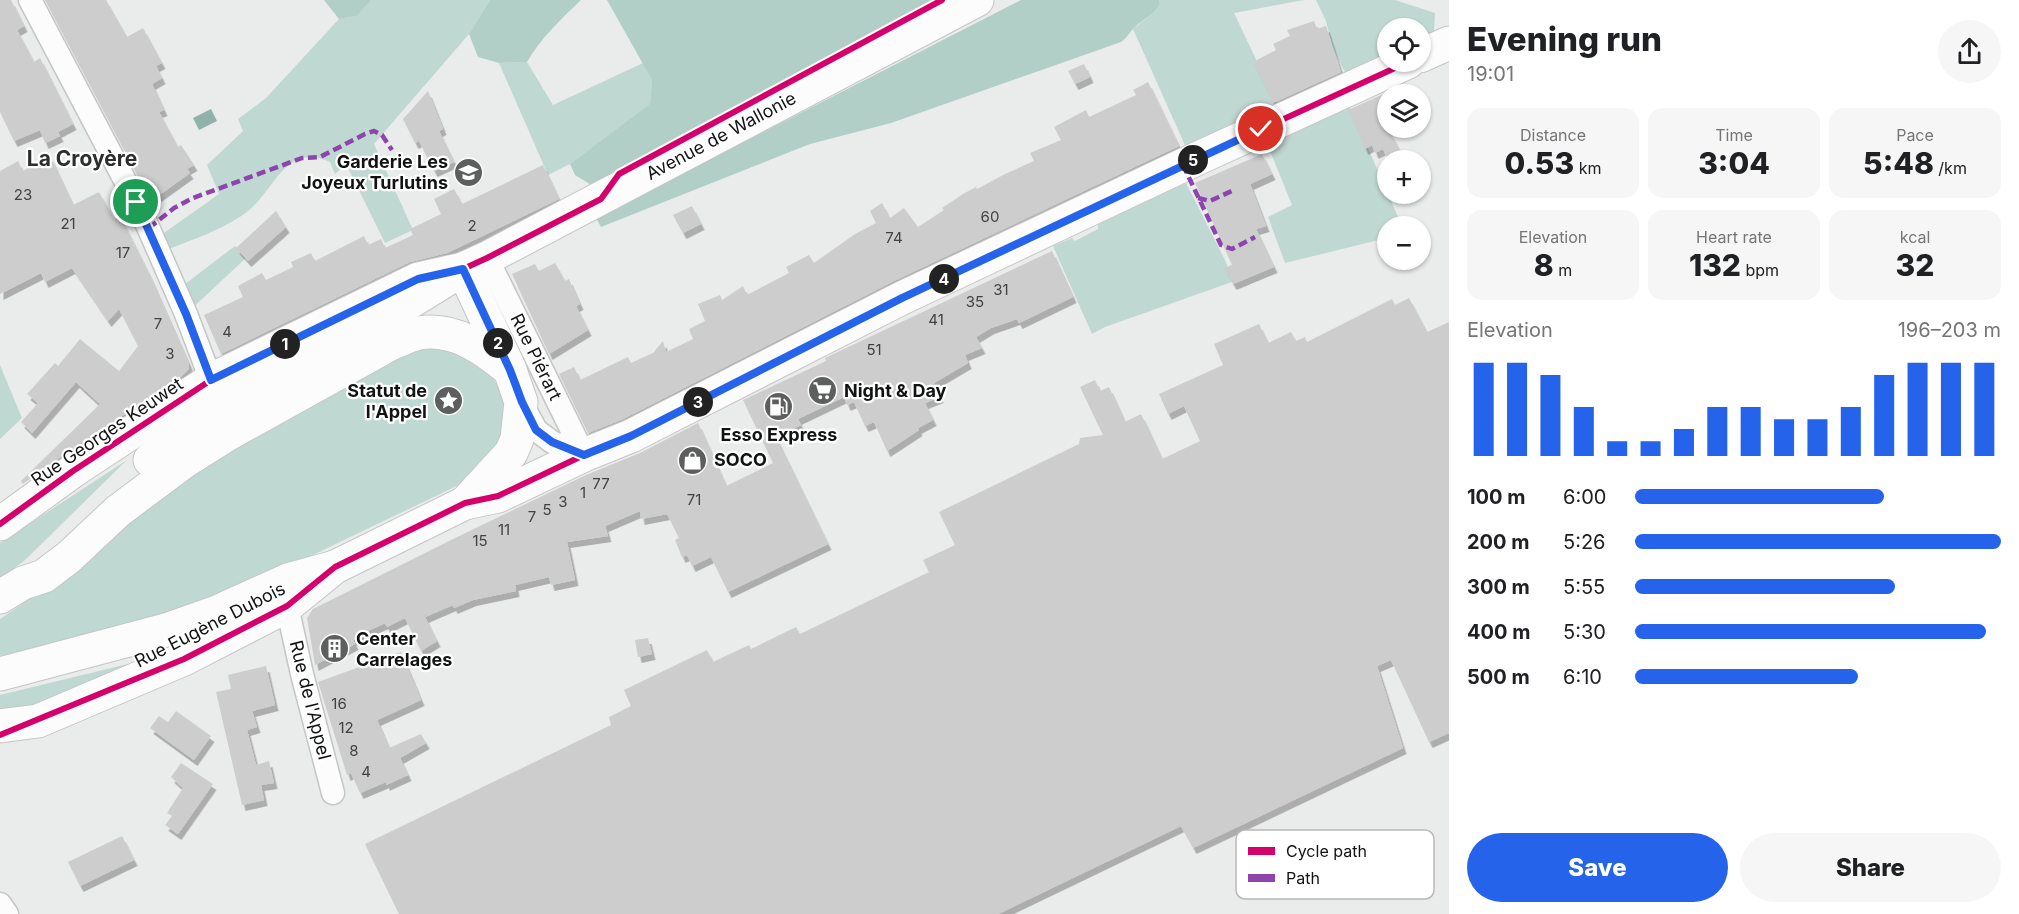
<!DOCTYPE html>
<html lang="en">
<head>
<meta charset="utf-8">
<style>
	:root { --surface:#fff; --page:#f6f6f6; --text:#202124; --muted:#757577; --accent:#2563eb }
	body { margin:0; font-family:Inter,sans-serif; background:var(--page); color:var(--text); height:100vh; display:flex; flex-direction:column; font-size:22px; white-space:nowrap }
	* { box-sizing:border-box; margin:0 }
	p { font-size:20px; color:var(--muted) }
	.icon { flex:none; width:33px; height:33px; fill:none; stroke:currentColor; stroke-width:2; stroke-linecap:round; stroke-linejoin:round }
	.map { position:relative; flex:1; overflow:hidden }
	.sheet { display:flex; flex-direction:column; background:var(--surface); width:570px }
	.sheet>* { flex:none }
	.controls { position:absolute; left:1377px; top:18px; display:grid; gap:12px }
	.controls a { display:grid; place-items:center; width:54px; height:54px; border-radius:50%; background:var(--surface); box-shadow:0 2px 4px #0004; font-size:30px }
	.pin { position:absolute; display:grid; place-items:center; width:51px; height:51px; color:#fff; margin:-26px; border:3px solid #fff; border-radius:50%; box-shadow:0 2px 6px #0007 }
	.km { position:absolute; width:30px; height:30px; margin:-15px; border-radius:50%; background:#222; color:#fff; font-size:16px; line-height:30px; text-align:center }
	.round { display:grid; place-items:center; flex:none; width:63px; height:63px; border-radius:32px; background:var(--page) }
	.summary { display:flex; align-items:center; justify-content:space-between; height:102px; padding:0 18px }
	h1 { font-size:33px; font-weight:800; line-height:45px }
	.figures { display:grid; grid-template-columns:repeat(3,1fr); gap:9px; height:102px; padding:6px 18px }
	.figures div { display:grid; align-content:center; border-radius:15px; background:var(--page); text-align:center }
	.figures b { font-size:30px; font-weight:800 }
	.figures small { font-size:16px; font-weight:400 }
	.figures p { font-size:16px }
	.chart { height:168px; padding:12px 18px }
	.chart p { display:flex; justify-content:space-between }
	.chart svg { width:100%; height:108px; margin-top:6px; stroke:var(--accent); stroke-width:6 }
	.primary-button { display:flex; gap:12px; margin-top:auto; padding:12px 18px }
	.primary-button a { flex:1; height:69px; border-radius:36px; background:var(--accent); color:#fff; font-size:24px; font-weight:800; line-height:69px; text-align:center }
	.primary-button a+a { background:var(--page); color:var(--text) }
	ul { padding:0 18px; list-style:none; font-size:20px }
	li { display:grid; grid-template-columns:96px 72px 1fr; align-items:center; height:45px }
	li i { height:15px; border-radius:8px; background:var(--accent) }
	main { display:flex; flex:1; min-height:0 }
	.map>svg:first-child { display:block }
	.green { fill:#c0d8d2 }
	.forest { fill:#b1cec7 }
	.water { fill:#8fb3ab }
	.building { fill:#cdcdcd; filter:url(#shadow) }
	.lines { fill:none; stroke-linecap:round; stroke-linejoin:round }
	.street-casing { stroke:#c4c6c5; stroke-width:25 }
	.primary-casing { stroke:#c4c6c5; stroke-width:35 }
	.highway-casing { stroke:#c4c6c5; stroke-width:35 }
	.street { stroke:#fcfcfc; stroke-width:22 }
	.primary { stroke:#fcfcfc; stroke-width:33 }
	.highway { stroke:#fcfcfc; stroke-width:33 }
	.quiet { stroke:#8e44ad; stroke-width:4.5; stroke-dasharray:9 4.5; stroke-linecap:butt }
	.cycleway-casing { stroke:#fff; stroke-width:10 }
	.cycleway { stroke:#d6006c; stroke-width:6 }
	.route-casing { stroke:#fff; stroke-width:12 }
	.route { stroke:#2563eb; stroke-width:8 }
	.labels { text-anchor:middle; stroke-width:4.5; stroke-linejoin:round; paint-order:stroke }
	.number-label { font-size:15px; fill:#404141 }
	.street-label { font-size:18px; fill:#111212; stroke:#fff }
	.poi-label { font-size:18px; font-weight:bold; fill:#111212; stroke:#fff; text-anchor:start }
	.quarter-label { font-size:21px; font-weight:bold; fill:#2b2e2d; stroke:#fff }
	.key { fill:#fff; stroke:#b8b8b8; stroke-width:1.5 }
	.key-label { font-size:16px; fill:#111212 }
</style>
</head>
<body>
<main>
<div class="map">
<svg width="1449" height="914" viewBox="0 0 1449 914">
	<defs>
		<filter id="shadow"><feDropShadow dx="3.5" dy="6" stdDeviation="0" flood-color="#0004"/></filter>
	</defs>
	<rect width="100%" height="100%" fill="#eaeceb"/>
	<g class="green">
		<path d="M371 0H490L469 34 374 144 413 230 385 243 346 164 335 174 330 162C285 142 275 190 248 211 226 229 186 242 159 253L154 240 219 194 207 165 243 131 238 119 266 98 339 19 357 16Z"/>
		<polygon points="1159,0 1304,0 1234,13 1284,118 1343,91 1402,226 1388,226 1387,238 1285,263 1268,217 1292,205 1261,129 1192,161 1133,29 1148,17 1160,3"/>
		<polygon points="1316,0 1395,0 1435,13 1433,51 1421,56 1420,28 1388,28 1388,62 1352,87 1332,46 1326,21"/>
		<polygon points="527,62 553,105 643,63 652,80 650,105 570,164 548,175 499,63"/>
		<polygon points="1186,183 1226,262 1232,282 1105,327 1092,334 1053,246 1072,238 1075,241 1098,229 1098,224"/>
		<polygon points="235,246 247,257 186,314 176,291"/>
		<polygon points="420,345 452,348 478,360 493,378 502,394 505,418 499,442 467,481 240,590 202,606 0,659 0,619 49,586 153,494"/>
		<polygon points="0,365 22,418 0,439"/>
		<polygon points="127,460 24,561 0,578 0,543"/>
		<polygon points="173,653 0,720 0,695"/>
	</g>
	<g class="forest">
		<polygon points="324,0 371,0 357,16 339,19"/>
		<path d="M490 0H581C561 19 541 38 527 62L499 63 478 57 469 34Z"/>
		<polygon points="607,0 938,0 593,186 575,175 570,164 650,104 652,80"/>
		<path d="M1021 0H1159L1160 3C1154 15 1143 19 1134 28 1129 33 1127 38 1121 42L891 123 810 144 601 227 596 218Z"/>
	</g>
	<polygon class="water" points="211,109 217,121 199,130 193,118"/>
	<g class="building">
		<polygon points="0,0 11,0 24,26 17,30 34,62 40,58 73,124 58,132 60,136 45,143 40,130 14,141 0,112"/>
		<polygon points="45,0 106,0 127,37 143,28 162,63 156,66 162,78 152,84 164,110 159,112 178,147 181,145 194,165 187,169 190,173 151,201"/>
		<polygon points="1314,21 1317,29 1326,26 1341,72 1273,103 1253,62 1276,50 1273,44 1290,36 1287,30"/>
		<polygon points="1084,64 1090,77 1075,84 1068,71"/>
		<polygon points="1148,82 1179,146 894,281 623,419 588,433 559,374 574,367 580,380 628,357 631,363 653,353 663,341 666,352 693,339 689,329 705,321 698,304 720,295 722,300 743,286 747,295 789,273 786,267 809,255 814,263 855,234 876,223 870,211 882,203 890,218 904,208 918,227 944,210 942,208 963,194 976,187 977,189 1005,174 1034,161 1030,153 1061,140 1054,127 1086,110 1089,117 1136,95 1133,90"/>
		<polygon points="428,91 443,129 439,131 454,162 434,171 419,141 415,143 403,119"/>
		<polygon points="1388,92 1388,128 1405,160 1388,160 1383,149 1375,153 1372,145 1365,149 1348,110"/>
		<polygon points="1262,154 1272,174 1250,184 1266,226 1256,229 1274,267 1233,284 1224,268 1232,265 1195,183"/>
		<polygon points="50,156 73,205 99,192 114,219 120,216 149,274 189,364 188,370 181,377 63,455 23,484 21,481 100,404 76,382 32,433 21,422 38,403 27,394 55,363 58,366 80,339 119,371 138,346 119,309 108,321 72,268 45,282 41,273 0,294 0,171 18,161 23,171"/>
		<polygon points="543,165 559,199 447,253 410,262 221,354 204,315 243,297 238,286 262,273 266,280 293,267 291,262 311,253 315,261 364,236 368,245 381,239 385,248 413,235 410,229 441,214 434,199 454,189 462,204"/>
		<polygon points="692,206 701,224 683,233 673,215"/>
		<polygon points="276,211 286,227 248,261 236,248"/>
		<polygon points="1052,251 1073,297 1019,323 1017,319 991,328 976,337 982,348 965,355 968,363 934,383 940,397 925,403 933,420 918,428 919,430 887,451 874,422 865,426 854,402 847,405 844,397 798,419 801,425 776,437 828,544 728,592 711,557 692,566 687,555 682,557 675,540 679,538 667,514 641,519 640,511 605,526 608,536 567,542 575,580 551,585 549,577 515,585 516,591 473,600 454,608 453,605 425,617 437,641 421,651 405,618 387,627 385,623 370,630 353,640 355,644 315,665 307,618 313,609 455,538 586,475 640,453 698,423 726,486 773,463 743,400 826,361 825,358"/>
		<polygon points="555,263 565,281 569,279 580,304 576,306 588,330 549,354 512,274 535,264 539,271"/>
		<polygon points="1409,298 1427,332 1449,322 1449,733 1429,742 1391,660 1377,666 1403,748 1193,848 1181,826 998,914 399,914 365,844 611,725 609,717 631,706 624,690 707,650 713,662 749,645 751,649 796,627 800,634 929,572 923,560 955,545 939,512 1079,444 1080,438 1103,435 1080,387 1095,380 1100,391 1109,387 1125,422 1141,414 1162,459 1200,441 1184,406 1168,414 1159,394 1223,365 1214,344 1259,324 1268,343 1291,332 1296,341 1305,337 1307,342 1392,299 1395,305"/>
		<polygon points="648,638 652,654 638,657 635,640"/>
		<polygon points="401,652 421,700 377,720 389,748 421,734 426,743 400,758 408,775 386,785 386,782 360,793 351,773 347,775 318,682"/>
		<polygon points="266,666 275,705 252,711 257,727 247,730 256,765 269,761 274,783 261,785 264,800 242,805 216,692 231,689 228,675"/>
		<polygon points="176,711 211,736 194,760 150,728 159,716 168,722"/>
		<polygon points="181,763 213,784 178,834 165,825 172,816 167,813 183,788 171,777"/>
		<polygon points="122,836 134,860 80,886 68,862"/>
	</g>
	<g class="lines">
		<defs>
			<g id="street">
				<polyline points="30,0 141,211 186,314 211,380"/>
				<polyline points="487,258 584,455"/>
				<polyline points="521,402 536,430 552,442 584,455"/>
				<polyline points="287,606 302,674 333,793"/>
				<polyline points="0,904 7,914"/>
			</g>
			<g id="primary">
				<polyline points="1420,56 1449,43"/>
				<polyline points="463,269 510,370 521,402 517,439 511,453 465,503"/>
				<polyline points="0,524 73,471 211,380 418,279 463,269 487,258 977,0"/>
				<polyline points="0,726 38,721 184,659 287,606 335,567 465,503 498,496 584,455 631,436 902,298 1192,161 1408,62"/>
			</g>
			<g id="highway">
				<path d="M150 460C210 410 273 380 341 342 382 319 423 295 463 269"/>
				<path d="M0 597 23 583 44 576 69 557 118 511 185 461 228 434 392 343C401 340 410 335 419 333 455 327 484 349 510 370"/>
				<polyline points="0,674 166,630 217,612 288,580 335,567"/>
			</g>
		</defs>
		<use href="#street" class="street-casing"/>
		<use href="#primary" class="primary-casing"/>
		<use href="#highway" class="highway-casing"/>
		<use href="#street" class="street"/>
		<use href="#primary" class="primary"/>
		<use href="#highway" class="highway"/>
		<g class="quiet">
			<polyline points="1183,165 1221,245 1232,249 1255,237"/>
			<polyline points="1198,198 1210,201 1234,190"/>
			<polyline points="149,228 174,208 193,198 302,158 320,157 365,134 374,131 382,135 392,150"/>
		</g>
		<defs>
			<g id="cycleway">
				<polyline points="0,524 73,471 211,380 418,279 463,269 487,258 601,199 619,174 942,0"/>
				<polyline points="0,735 184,659 287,606 335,567 465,503 498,496 584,455 631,436 902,298 1192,161 1408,62"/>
			</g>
		</defs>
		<use href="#cycleway" class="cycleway-casing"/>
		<use href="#cycleway" class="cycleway"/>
	</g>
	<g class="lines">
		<defs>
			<polyline id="route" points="136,202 186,314 211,380 418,279 463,269 510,370 522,402 536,430 552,442 584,455 631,436 902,298 1261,129"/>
		</defs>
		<use href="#route" class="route-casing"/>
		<use href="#route" class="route"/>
	</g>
	<defs>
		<symbol id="school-disc" viewBox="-11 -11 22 22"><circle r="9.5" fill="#5d5e5e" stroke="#fff"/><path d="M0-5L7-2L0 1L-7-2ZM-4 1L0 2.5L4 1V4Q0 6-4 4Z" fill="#fff"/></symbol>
		<symbol id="supermarket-disc" viewBox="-11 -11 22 22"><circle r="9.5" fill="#5d5e5e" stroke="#fff"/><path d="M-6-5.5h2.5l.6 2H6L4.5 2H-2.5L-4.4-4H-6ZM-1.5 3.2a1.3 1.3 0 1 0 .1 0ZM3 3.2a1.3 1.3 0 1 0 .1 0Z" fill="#fff"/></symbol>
		<symbol id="sight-disc" viewBox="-11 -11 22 22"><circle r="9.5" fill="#5d5e5e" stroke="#fff"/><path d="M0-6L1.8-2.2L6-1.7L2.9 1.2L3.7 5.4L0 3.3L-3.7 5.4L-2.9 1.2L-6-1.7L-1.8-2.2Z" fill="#fff"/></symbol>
		<symbol id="fuel-disc" viewBox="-11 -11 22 22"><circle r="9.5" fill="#5d5e5e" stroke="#fff"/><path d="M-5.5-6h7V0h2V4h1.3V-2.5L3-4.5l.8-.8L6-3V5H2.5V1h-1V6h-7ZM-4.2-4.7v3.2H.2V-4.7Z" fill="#fff"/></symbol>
		<symbol id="shop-disc" viewBox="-11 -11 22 22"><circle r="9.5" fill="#5d5e5e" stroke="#fff"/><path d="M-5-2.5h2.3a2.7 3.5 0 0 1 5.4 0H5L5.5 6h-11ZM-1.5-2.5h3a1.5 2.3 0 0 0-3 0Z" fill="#fff"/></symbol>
		<symbol id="building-disc" viewBox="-11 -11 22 22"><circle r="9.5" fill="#5d5e5e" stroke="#fff"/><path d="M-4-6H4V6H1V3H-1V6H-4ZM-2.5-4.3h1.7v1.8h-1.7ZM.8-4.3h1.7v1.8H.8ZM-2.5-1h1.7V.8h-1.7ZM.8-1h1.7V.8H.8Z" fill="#fff"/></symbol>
	</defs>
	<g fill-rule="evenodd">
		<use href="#school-disc" x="452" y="156" width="33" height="33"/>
		<use href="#supermarket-disc" x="806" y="374" width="33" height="33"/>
		<use href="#sight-disc" x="432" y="384" width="33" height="33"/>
		<use href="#fuel-disc" x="762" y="390" width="33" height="33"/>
		<use href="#shop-disc" x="676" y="444" width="33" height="33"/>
		<use href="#building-disc" x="318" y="632" width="33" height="33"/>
	</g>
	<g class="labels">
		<g class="number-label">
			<text x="23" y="200">23</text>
			<text x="990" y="222">60</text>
			<text x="68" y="229">21</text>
			<text x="472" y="231">2</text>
			<text x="894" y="243">74</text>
			<text x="123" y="258">17</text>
			<text x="1001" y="295">31</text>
			<text x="975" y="307">35</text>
			<text x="936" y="325">41</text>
			<text x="158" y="329">7</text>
			<text x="227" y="337">4</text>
			<text x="874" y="355">51</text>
			<text x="170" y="359">3</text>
			<text x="601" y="489">77</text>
			<text x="583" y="498">1</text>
			<text x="694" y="505">71</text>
			<text x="563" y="507">3</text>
			<text x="547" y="515">5</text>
			<text x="532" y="522">7</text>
			<text x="504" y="535">11</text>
			<text x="480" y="546">15</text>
			<text x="339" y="709">16</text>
			<text x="346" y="733">12</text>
			<text x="354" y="756">8</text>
			<text x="366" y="777">4</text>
		</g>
		<g class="street-label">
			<text transform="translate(721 136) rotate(-28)" y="6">Avenue de Wallonie</text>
			<text transform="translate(536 357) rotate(64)" y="6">Rue Piérart</text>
			<text transform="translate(107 432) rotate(-34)" y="6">Rue Georges Keuwet</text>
			<text transform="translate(210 625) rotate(-27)" y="6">Rue Eugène Dubois</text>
			<text transform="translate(310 700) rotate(76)" y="6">Rue de l'Appel</text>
		</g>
		<g class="poi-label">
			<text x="448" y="168" text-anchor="end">Garderie Les<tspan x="448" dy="21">Joyeux Turlutins</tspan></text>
			<text x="427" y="397" text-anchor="end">Statut de<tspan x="427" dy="21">l'Appel</tspan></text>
			<text x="844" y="397">Night &amp; Day</text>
			<text x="779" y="441" text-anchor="middle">Esso Express</text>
			<text x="714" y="466">SOCO</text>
			<text x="356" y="645">Center<tspan x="356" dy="21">Carrelages</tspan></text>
		</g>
		<g class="quarter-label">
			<text x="82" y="166">La Croyère</text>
		</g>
	</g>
	<rect x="1236" y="830" width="198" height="69" rx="9" class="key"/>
	<rect x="1248" y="847" width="27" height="8" fill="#d6006c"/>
	<rect x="1248" y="874" width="27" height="8" fill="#8e44ad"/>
	<g class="key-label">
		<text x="1286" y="857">Cycle path</text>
		<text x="1286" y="884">Path</text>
	</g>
</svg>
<div class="controls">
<a><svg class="icon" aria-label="locate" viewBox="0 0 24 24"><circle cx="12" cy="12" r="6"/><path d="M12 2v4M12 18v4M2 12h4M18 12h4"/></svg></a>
<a><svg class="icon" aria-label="layers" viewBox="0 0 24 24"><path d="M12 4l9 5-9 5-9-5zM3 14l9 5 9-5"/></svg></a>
<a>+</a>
<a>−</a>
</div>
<div class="pin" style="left:136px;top:202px;background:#1e9e55"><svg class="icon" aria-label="arrive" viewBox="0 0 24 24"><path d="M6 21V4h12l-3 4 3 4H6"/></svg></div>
<div class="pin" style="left:1261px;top:129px;background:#d93025"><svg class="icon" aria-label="check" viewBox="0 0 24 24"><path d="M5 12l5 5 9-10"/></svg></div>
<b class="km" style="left:285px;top:344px">1</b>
<b class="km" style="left:498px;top:343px">2</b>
<b class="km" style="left:698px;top:402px">3</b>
<b class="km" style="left:944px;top:279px">4</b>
<b class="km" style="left:1193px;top:160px">5</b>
</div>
<section class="sheet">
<div class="summary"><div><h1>Evening run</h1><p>19:01</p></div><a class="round"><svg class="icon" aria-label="share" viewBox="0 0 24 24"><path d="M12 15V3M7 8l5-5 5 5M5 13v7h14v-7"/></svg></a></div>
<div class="figures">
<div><p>Distance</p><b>0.53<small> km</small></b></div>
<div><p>Time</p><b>3:04</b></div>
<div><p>Pace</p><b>5:48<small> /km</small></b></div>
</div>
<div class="figures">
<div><p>Elevation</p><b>8<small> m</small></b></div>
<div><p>Heart rate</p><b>132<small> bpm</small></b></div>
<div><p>kcal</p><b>32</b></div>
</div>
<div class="chart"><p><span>Elevation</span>196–203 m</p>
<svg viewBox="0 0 160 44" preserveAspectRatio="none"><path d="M5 44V6M15 44V6M25 44V11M35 44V24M45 44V38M55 44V38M65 44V33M75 44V24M85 44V24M95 44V29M105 44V29M115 44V24M125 44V11M135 44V6M145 44V6M155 44V6"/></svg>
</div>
<ul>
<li><b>100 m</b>6:00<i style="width:68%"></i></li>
<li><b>200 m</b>5:26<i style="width:100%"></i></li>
<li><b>300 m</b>5:55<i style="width:71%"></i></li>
<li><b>400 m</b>5:30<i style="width:96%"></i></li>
<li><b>500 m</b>6:10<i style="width:61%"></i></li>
</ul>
<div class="primary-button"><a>Save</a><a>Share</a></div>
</section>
</main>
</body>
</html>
